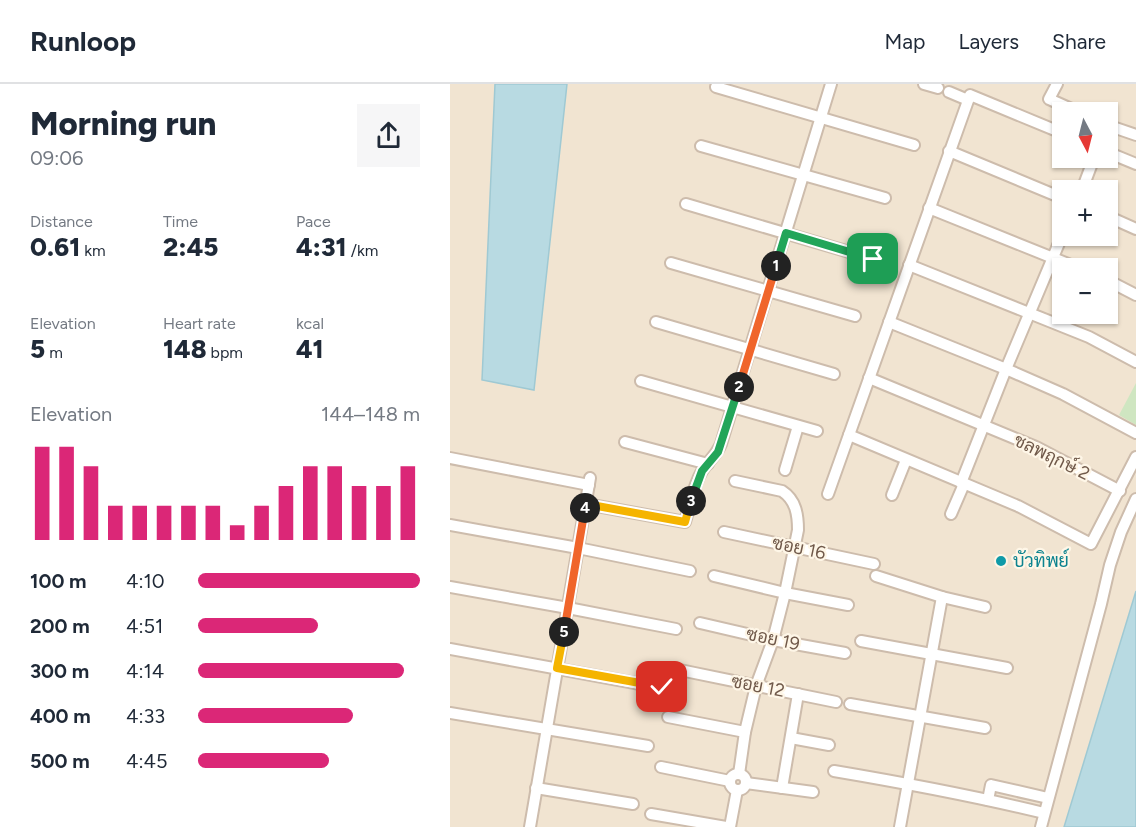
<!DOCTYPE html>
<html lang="en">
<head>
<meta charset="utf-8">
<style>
	:root { --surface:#fff; --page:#f6f6f7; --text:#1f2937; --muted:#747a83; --line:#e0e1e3; --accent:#db2777 }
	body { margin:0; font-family:Figtree,Sarabun,sans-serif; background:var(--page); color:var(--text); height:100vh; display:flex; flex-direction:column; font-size:22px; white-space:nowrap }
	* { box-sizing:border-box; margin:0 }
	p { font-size:20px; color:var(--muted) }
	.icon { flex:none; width:33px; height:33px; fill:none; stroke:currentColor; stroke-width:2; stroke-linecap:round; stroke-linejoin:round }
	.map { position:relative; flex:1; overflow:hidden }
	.sheet { display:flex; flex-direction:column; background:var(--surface); width:450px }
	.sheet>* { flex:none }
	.needle { width:39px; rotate:173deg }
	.buttons { position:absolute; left:602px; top:18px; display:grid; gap:12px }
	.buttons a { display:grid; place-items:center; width:66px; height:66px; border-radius:0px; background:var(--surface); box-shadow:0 2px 4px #0004; font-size:30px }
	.pin { position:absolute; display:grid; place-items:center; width:51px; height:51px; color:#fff; margin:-26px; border-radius:12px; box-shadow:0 3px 9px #0006 }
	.km { position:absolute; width:30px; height:30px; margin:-15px; border-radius:50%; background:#222; color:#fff; font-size:16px; line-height:30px; text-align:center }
	.round { display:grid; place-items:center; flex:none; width:63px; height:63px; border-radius:0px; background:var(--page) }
	.headline { display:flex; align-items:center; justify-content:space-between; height:102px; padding:0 30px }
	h1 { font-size:33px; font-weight:800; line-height:45px }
	.figures { display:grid; grid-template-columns:repeat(3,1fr); gap:9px; height:102px; padding:6px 30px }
	.figures div { display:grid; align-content:center }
	.figures b { font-size:26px; font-weight:800 }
	.figures small { font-size:16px; font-weight:400 }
	.figures p { font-size:16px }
	.chart { height:168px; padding:12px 30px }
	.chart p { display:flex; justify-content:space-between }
	.chart svg { width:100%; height:108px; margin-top:6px; stroke:var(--accent); stroke-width:6 }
	ul { padding:0 30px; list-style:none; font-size:20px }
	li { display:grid; grid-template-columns:96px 72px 1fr; align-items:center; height:45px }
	li i { height:15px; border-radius:8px; background:var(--accent) }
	header { display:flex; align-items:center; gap:36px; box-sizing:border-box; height:84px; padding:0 30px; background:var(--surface); border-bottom:2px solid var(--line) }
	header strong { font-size:28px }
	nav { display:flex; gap:33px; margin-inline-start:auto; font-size:21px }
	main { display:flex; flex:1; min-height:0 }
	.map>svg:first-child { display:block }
	.residential { fill:#f1e4d1; fill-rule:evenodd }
	.green { fill:#cfe6c1 }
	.water { fill:#b8dae2; stroke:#9fc9d3; stroke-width:1.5 }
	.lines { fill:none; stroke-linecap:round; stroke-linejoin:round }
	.minor-casing { stroke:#cdbcac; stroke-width:14 }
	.minor { stroke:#fff; stroke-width:10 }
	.split-1-casing { stroke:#fff; stroke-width:12 }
	.split-2-casing { stroke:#fff; stroke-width:12 }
	.split-3-casing { stroke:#fff; stroke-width:12 }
	.split-4-casing { stroke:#fff; stroke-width:12 }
	.split-5-casing { stroke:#fff; stroke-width:12 }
	.split-6-casing { stroke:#fff; stroke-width:12 }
	.split-1 { stroke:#22a559; stroke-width:8 }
	.split-2 { stroke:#f0652b; stroke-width:8 }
	.split-3 { stroke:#22a559; stroke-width:8 }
	.split-4 { stroke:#f5b400; stroke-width:8 }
	.split-5 { stroke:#f0652b; stroke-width:8 }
	.split-6 { stroke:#f5b400; stroke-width:8 }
	.culture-dot { fill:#0f9aa8; stroke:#fef6e7; stroke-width:2 }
	.labels { text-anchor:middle; stroke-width:4.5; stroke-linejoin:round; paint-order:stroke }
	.street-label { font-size:18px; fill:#70594a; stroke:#fef6e7 }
	.culture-label { font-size:18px; fill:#0d838f; stroke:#fef6e7; text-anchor:start }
</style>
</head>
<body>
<header>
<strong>Runloop</strong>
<nav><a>Map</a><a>Layers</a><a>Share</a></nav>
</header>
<main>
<section class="sheet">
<div class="headline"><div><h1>Morning run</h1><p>09:06</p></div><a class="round"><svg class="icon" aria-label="share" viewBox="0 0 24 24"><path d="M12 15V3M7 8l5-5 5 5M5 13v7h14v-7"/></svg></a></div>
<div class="figures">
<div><p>Distance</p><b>0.61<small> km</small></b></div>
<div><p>Time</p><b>2:45</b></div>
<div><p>Pace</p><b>4:31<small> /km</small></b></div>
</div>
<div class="figures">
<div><p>Elevation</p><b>5<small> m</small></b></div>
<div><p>Heart rate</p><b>148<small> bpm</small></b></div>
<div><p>kcal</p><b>41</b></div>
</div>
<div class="chart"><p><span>Elevation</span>144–148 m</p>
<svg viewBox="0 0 160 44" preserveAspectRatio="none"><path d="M5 44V6M15 44V6M25 44V14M35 44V30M45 44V30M55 44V30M65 44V30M75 44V30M85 44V38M95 44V30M105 44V22M115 44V14M125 44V14M135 44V22M145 44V22M155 44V14"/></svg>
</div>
<ul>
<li><b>100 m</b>4:10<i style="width:100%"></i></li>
<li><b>200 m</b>4:51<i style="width:54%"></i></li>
<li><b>300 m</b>4:14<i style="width:93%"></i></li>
<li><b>400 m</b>4:33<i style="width:70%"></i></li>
<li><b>500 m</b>4:45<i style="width:59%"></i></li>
</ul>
</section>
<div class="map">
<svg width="686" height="743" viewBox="0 0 686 743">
	<rect width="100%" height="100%" fill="#faf2e2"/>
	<path class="residential" d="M0 0H686V743H0ZM612 28H657V74H612ZM612 106H657V152H612ZM612 184H657V230H612Z"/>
	<polygon class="green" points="686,299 686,341 669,331"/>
	<g class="water">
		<polygon points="45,0 117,0 84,306 32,296"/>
		<polygon points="686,507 686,743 614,743"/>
	</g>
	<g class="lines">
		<defs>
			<g id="minor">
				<polyline points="474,0 488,4"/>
				<polyline points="607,0 599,15 628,28"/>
				<polyline points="266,3 464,61"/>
				<polyline points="499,8 518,16"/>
				<polyline points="657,41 686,51"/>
				<polyline points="657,60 664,44"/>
				<polyline points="251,62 435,114"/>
				<polyline points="499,67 612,114"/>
				<polyline points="657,68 686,80"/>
				<polyline points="632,106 644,74"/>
				<polyline points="236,120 423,175"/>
				<polyline points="479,124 628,184"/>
				<polyline points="657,132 686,145"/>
				<polyline points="221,179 405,232"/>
				<polyline points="459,181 639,253 686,278"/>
				<polyline points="657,196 686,211"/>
				<polyline points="206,238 384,290"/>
				<polyline points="439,238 556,285 613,310 686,349"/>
				<polyline points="419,294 586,363 670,407"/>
				<polyline points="191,297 367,347"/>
				<polyline points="399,351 568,422 641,460 686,373"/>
				<polyline points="175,358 258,380"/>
				<polyline points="0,374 139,401"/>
				<polyline points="335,386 348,342"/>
				<path d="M285 397 332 407C346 416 348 431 348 446L335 509 323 556 306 602 295 648 289 690"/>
				<polyline points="511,399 556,285 612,152"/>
				<polyline points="378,410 520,11 612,49"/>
				<polyline points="442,411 456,376"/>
				<path d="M136 420 235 438C240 422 243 402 252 387 258 377 266 372 271 360L381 0"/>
				<polyline points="501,430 514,400"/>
				<polyline points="0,441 128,464 240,487"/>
				<polyline points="274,448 424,480"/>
				<polyline points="264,492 335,509 398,521"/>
				<polyline points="426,492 492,513 535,523"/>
				<polyline points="0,503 118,524 226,545"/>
				<polyline points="250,539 323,556 395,569"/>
				<polyline points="411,557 557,584"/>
				<polyline points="0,565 212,604"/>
				<polyline points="230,586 386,618"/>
				<polyline points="400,620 535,644"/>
				<polyline points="0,629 198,662"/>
				<polyline points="218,633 295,648"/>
				<polyline points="341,654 379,661"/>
				<polyline points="211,683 280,697"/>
				<path d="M384 687C455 699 525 712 594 729"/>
				<circle cx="288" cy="698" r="8"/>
				<polyline points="296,699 363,708"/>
				<polyline points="86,704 183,720"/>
				<polyline points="332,704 348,610"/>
				<polyline points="538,716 541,701 598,714"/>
				<polyline points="201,730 276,743"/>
				<polyline points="80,743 140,394"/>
				<polyline points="280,743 287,706"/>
				<polyline points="450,743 492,513"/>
				<polyline points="591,743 651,520 660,481 671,448 686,415"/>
			</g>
		</defs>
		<use href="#minor" class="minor-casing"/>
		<use href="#minor" class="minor"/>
	</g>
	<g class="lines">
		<defs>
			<polyline id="split-1" points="326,182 336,149 423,175"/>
			<polyline id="split-2" points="289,303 326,182"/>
			<polyline id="split-3" points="241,417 252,387 268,368 289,303"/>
			<polyline id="split-4" points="135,424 136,420 235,438 241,417"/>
			<polyline id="split-5" points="114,548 135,424"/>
			<polyline id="split-6" points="114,548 107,584 212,603"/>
		</defs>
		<use href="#split-1" class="split-1-casing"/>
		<use href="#split-2" class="split-2-casing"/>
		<use href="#split-3" class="split-3-casing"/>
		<use href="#split-4" class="split-4-casing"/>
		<use href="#split-5" class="split-5-casing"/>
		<use href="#split-6" class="split-6-casing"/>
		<use href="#split-1" class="split-1"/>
		<use href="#split-2" class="split-2"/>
		<use href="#split-3" class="split-3"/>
		<use href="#split-4" class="split-4"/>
		<use href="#split-5" class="split-5"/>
		<use href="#split-6" class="split-6"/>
	</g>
	<circle class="culture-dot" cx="551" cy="477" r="6"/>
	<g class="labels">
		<g class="street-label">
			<text transform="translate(602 373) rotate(26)" y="6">ชลพฤกษ์ 2</text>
			<text transform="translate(349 464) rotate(12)" y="6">ซอย 16</text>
			<text transform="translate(323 555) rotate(12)" y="6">ซอย 19</text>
			<text transform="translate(308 602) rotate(11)" y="6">ซอย 12</text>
		</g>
		<g class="culture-label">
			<text x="563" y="483">บัวทิพย์</text>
		</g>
	</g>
</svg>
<div class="buttons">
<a><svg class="needle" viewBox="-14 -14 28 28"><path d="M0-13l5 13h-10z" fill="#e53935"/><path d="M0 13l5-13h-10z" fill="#747a83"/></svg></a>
<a>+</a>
<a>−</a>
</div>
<div class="pin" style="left:423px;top:175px;background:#1e9e55"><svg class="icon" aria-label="arrive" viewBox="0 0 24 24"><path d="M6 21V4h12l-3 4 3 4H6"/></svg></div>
<div class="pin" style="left:212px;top:603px;background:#d93025"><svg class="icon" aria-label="check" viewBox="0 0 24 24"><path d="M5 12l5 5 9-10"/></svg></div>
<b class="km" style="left:326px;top:182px">1</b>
<b class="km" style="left:289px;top:303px">2</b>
<b class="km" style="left:241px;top:417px">3</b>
<b class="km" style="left:135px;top:424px">4</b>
<b class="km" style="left:114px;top:548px">5</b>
</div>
</main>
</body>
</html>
